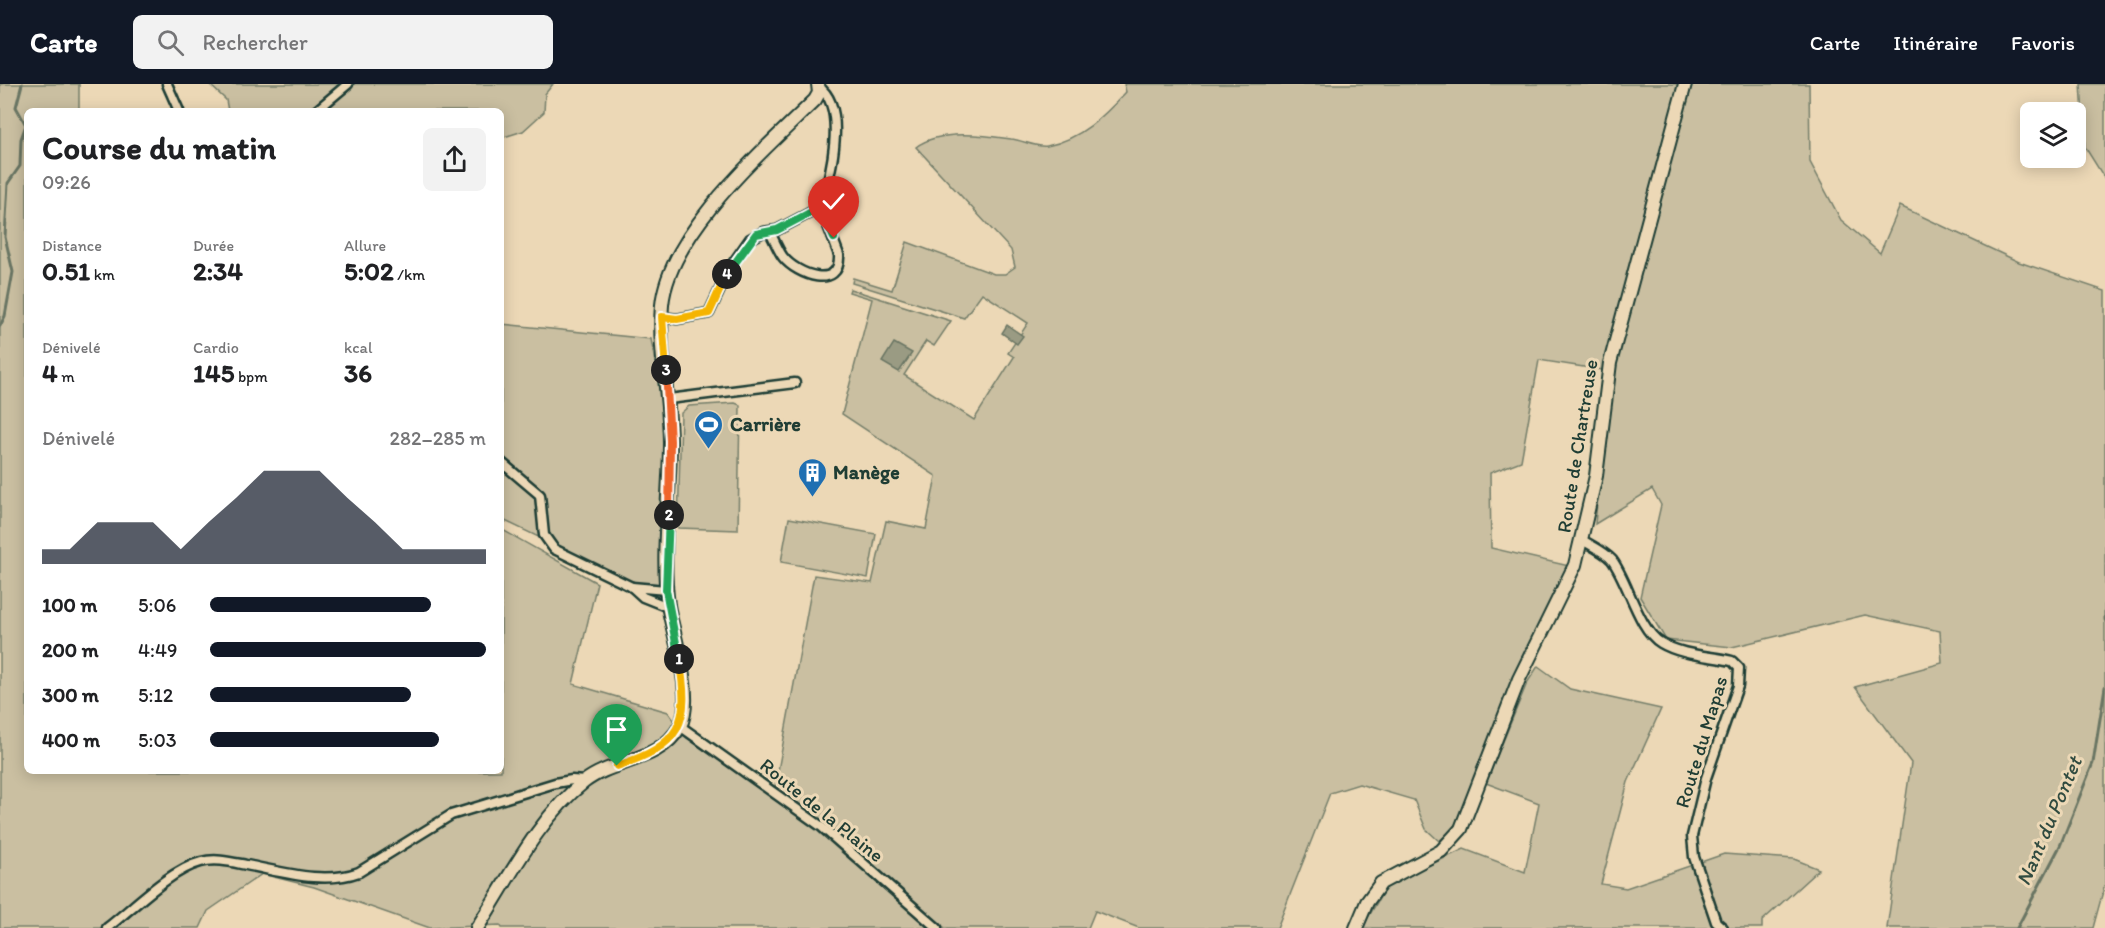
<!DOCTYPE html>
<html lang="fr">
<head>
<meta charset="utf-8">
<style>
	:root { --surface:#fff; --page:#f2f2f2; --text:#202124; --muted:#757577; --accent:#111827 }
	body { margin:0; font-family:Itim,sans-serif; background:var(--page); color:var(--text); height:100vh; display:flex; flex-direction:column; font-size:22px; white-space:nowrap }
	* { box-sizing:border-box; margin:0 }
	p { font-size:20px; color:var(--muted) }
	.icon { flex:none; width:33px; height:33px; fill:none; stroke:currentColor; stroke-width:2; stroke-linecap:round; stroke-linejoin:round }
	.map { position:relative; flex:1; overflow:hidden }
	.panel { position:absolute; left:24px; top:24px; width:480px; height:666px; display:flex; flex-direction:column; background:var(--surface); border-radius:9px; box-shadow:0 3px 15px #0003 }
	.panel>* { flex:none }
	.fabs { position:absolute; left:2020px; top:18px; display:grid; gap:12px }
	.fabs a { display:grid; place-items:center; width:66px; height:66px; border-radius:9px; background:var(--surface); box-shadow:0 3px 15px #0003; font-size:30px }
	.pin { position:absolute; display:grid; place-items:center; width:51px; height:51px; color:#fff; margin:-62px -26px; border-radius:50% 50% 50% 0; rotate:-45deg; box-shadow:0 0 6px #0007 }
	.pin .icon { rotate:45deg }
	.km { position:absolute; width:30px; height:30px; margin:-15px; border-radius:50%; background:#222; color:#fff; font-size:16px; line-height:30px; text-align:center }
	.round { display:grid; place-items:center; flex:none; width:63px; height:63px; border-radius:9px; background:var(--page) }
	.headline { display:flex; align-items:center; justify-content:space-between; height:102px; padding:0 18px }
	h1 { font-size:33px; font-weight:700; line-height:45px }
	.figures { display:grid; grid-template-columns:repeat(3,1fr); gap:9px; height:102px; padding:6px 18px }
	.figures div { display:grid; align-content:center }
	.figures b { font-size:26px; font-weight:700 }
	.figures small { font-size:16px; font-weight:400 }
	.figures p { font-size:16px }
	.chart { height:168px; padding:12px 18px }
	.chart p { display:flex; justify-content:space-between }
	.chart svg { width:100%; height:108px; margin-top:6px; fill:var(--accent); opacity:.7 }
	ul { padding:0 18px; list-style:none; font-size:20px }
	li { display:grid; grid-template-columns:96px 72px 1fr; align-items:center; height:45px }
	li i { height:15px; border-radius:8px; background:var(--accent) }
	header { display:flex; align-items:center; gap:36px; box-sizing:border-box; height:84px; padding:0 30px; background:var(--accent); color:#fff }
	header strong { font-size:28px }
	nav { display:flex; gap:33px; margin-inline-start:auto; font-size:21px }
	.search { width:420px; height:54px; background:var(--page); display:flex; align-items:center; gap:15px; box-sizing:border-box; padding:0 21px; border-radius:9px; color:var(--muted); font-size:22px }
	.map>svg:first-child { display:block }
	.green { fill:#cabfa1; stroke:#747e6a; stroke-width:1.5 }
	.water { fill:#9a9b83; stroke:#697563; stroke-width:1.5 }
	.lines { fill:none; stroke-linecap:round; stroke-linejoin:round }
	.stream { stroke:#697563; stroke-width:3 }
	.street-casing { stroke:#1f3d34; stroke-width:13 }
	.secondary-casing { stroke:#1f3d34; stroke-width:16 }
	.street { stroke:#ecd8b6; stroke-width:8 }
	.secondary { stroke:#ecd8b6; stroke-width:12 }
	.split-1-casing { stroke:#fff; stroke-width:12 }
	.split-2-casing { stroke:#fff; stroke-width:12 }
	.split-3-casing { stroke:#fff; stroke-width:12 }
	.split-4-casing { stroke:#fff; stroke-width:12 }
	.split-5-casing { stroke:#fff; stroke-width:12 }
	.split-1 { stroke:#f5b400; stroke-width:8 }
	.split-2 { stroke:#22a559; stroke-width:8 }
	.split-3 { stroke:#f0652b; stroke-width:8 }
	.split-4 { stroke:#f5b400; stroke-width:8 }
	.split-5 { stroke:#22a559; stroke-width:8 }
	.labels { text-anchor:middle; stroke-width:6; stroke-linejoin:round; paint-order:stroke }
	.poi-label { font-size:20px; font-weight:bold; fill:#1f3d34; stroke:#ecd8b6; text-anchor:start }
	.street-label { font-size:20px; fill:#1f3d34; stroke:#ecd8b6 }
	.water-label { font-size:21px; font-style:italic; fill:#314b40; stroke:#ecd8b6 }
</style>
</head>
<body>
<header>
<strong>Carte</strong>
<div class="search"><svg class="icon" aria-label="search" viewBox="0 0 24 24"><circle cx="10" cy="10" r="6"/><path d="M15 15l6 6"/></svg>Rechercher</div>
<nav><a>Carte</a><a>Itinéraire</a><a>Favoris</a></nav>
</header>
<div class="map">
<svg width="2105" height="844" viewBox="0 0 2105 844">
	<rect width="100%" height="100%" fill="#ecd8b6"/>
	<filter id="ink" filterUnits="userSpaceOnUse"><feTurbulence type="fractalNoise" baseFrequency=".0167" numOctaves="2"/><feDisplacementMap in="SourceGraphic" scale="12" xChannelSelector="R" yChannelSelector="G"/><feConvolveMatrix kernelMatrix="1 2 1 2 8 2 1 2 1" color-interpolation-filters="sRGB"/></filter>
	<g filter="url(#ink)">
		<g class="green">
			<polygon points="0,0 79,0 79,27 27,27 27,687 501,687 501,445 597,499 573,600 668,628 687,654 818,746 929,844 502,844 500,841 430,844 314,803 262,790 208,827 200,844 0,844"/>
			<polygon points="209,0 553,0 545,10 544,28 523,47 501,54 501,27 228,27 226,16"/>
			<path d="M1124 0H1809L1810 78 1841 136 1880 169 1900 122 2019 178 2105 207V800L2093 844H1887L1911 679 1855 603 1942 579 1940 547 1865 531 1732 563 1666 556 1640 513 1661 421 1652 405 1595 440 1609 287 1539 276 1521 377 1490 389 1491 464 1569 482 1528 562 1458 735 1452 746 1439 757 1426 745 1414 716 1359 700 1330 709 1277 844H1139L1095 827 1088 844H945L820 735 775 703 814 491 872 499 886 437 926 445 936 392 842 330 872 215 849 208 850 205 951 237 934 262 926 257 904 291 974 336 1014 273 1008 269 1028 239 982 209 964 234 852 199 853 194 892 206 907 158 994 190H1005L1015 183 1011 166 916 63C939 45 984 51 1011 55 1022 56 1037 64 1047 62 1081 55 1104 32 1126 8Z"/>
			<polygon points="2081,0 2105,0 2105,95 2085,63"/>
			<polygon points="501,240 651,255 659,302 665,303 666,491 660,500 632,498 501,435"/>
			<polygon points="735,319 740,321 738,446 678,444 681,329 689,322"/>
			<polygon points="789,434 876,450 868,494 781,478"/>
			<polygon points="1538,582 1570,605 1661,625 1628,698 1601,800 1626,804 1724,770 1794,775 1819,785 1762,837 1762,844 1362,844 1387,801 1464,765 1525,788 1539,719 1486,699 1527,599"/>
		</g>
		<g class="water">
			<polygon points="1007,241 1023,252 1017,260 1002,249"/>
			<polygon points="894,259 912,269 899,288 882,278"/>
		</g>
		<g class="lines">
			<g class="stream">
				<polyline points="0,242 5,232 13,188 5,153 8,99 20,82 21,55 26,41 16,23 22,0"/>
				<polyline points="2105,521 2105,536"/>
				<polyline points="2017,844 2060,762 2093,679 2105,603"/>
			</g>
			<defs>
				<g id="street">
					<polyline points="167,0 179,27"/>
					<polyline points="316,27 348,0"/>
					<path d="M770 148C774 156 778 166 783 173 797 191 841 207 839 171L821 123"/>
					<path d="M662 233 677 235 709 229 731 182 750 155 763 148 777 146 821 123C830 93 848 24 819 3"/>
					<polyline points="669,315 795,299"/>
					<polyline points="501,378 540,411 544,451 554,465 632,503 643,513 668,523"/>
					<path d="M1582 456C1592 462 1605 468 1612 476 1628 497 1638 545 1661 559 1681 571 1710 572 1732 577L1739 584 1738 602 1706 694 1692 752 1694 773 1716 838 1723 844"/>
					<polyline points="632,503 666,506"/>
					<polyline points="680,642 822,743 937,844"/>
					<path d="M107 844C133 824 170 786 201 778 216 774 231 778 246 781 283 788 324 801 359 788L451 731 555 699 572 696 584 697"/>
				</g>
				<g id="secondary">
					<path d="M477 844C508 796 539 733 584 698 613 675 661 678 680 642 695 614 673 551 668 521 661 471 670 410 670 359 670 313 658 267 662 221 669 148 764 66 815 16L819 9 818 0"/>
					<polyline points="1356,844 1367,818 1381,799 1441,767 1461,745 1519,595 1575,481 1596,392 1610,279 1685,0"/>
				</g>
			</defs>
			<use href="#street" class="street-casing"/>
			<use href="#secondary" class="secondary-casing"/>
			<use href="#street" class="street"/>
			<use href="#secondary" class="secondary"/>
		</g>
	</g>
	<g class="lines" filter="url(#ink)">
		<defs>
			<path id="split-1" d="M617 682C681 661 691 640 679 575"/>
			<polyline id="split-2" points="669,431 666,506 679,575"/>
			<polyline id="split-3" points="666,286 670,357 669,431"/>
			<polyline id="split-4" points="666,286 662,233 677,235 709,229 727,190"/>
			<polyline id="split-5" points="727,190 756,150 777,146 821,123 834,154"/>
		</defs>
		<use href="#split-1" class="split-1-casing"/>
		<use href="#split-2" class="split-2-casing"/>
		<use href="#split-3" class="split-3-casing"/>
		<use href="#split-4" class="split-4-casing"/>
		<use href="#split-5" class="split-5-casing"/>
		<use href="#split-1" class="split-1"/>
		<use href="#split-2" class="split-2"/>
		<use href="#split-3" class="split-3"/>
		<use href="#split-4" class="split-4"/>
		<use href="#split-5" class="split-5"/>
	</g>
	<defs>
		<symbol id="stadium-pin" viewBox="-11 -11 22 30"><path d="M0 17L-7.5 6A9.5 9.5 0 1 1 7.5 6Z" fill="#1f6fb2" stroke="#ecd8b6"/><path d="M0-5a6.5 5 0 1 0 0 10a6.5 5 0 1 0 0-10ZM-3.5-1.8h7v3.6h-7Z" fill="#fff"/></symbol>
		<symbol id="building-pin" viewBox="-11 -11 22 30"><path d="M0 17L-7.5 6A9.5 9.5 0 1 1 7.5 6Z" fill="#1f6fb2" stroke="#ecd8b6"/><path d="M-4-6H4V6H1V3H-1V6H-4ZM-2.5-4.3h1.7v1.8h-1.7ZM.8-4.3h1.7v1.8H.8ZM-2.5-1h1.7V.8h-1.7ZM.8-1h1.7V.8H.8Z" fill="#fff"/></symbol>
	</defs>
	<g fill-rule="evenodd">
		<use href="#stadium-pin" x="692" y="324" width="33" height="45"/>
		<use href="#building-pin" x="796" y="372" width="33" height="45"/>
	</g>
	<g class="labels">
		<g class="poi-label">
			<text x="730" y="347">Carrière</text>
			<text x="833" y="395">Manège</text>
		</g>
		<g class="street-label">
			<text transform="translate(1577 362) rotate(-81)" y="7">Route de Chartreuse</text>
			<text transform="translate(1701 658) rotate(-73)" y="7">Route du Mapas</text>
			<text transform="translate(822 726) rotate(39)" y="7">Route de la Plaine</text>
		</g>
		<g class="water-label">
			<text transform="translate(2049 737) rotate(-67)" y="7">Nant du Pontet</text>
		</g>
	</g>
</svg>
<div class="fabs">
<a><svg class="icon" aria-label="layers" viewBox="0 0 24 24"><path d="M12 4l9 5-9 5-9-5zM3 14l9 5 9-5"/></svg></a>
</div>
<div class="pin" style="left:617px;top:682px;background:#1e9e55"><svg class="icon" aria-label="arrive" viewBox="0 0 24 24"><path d="M6 21V4h12l-3 4 3 4H6"/></svg></div>
<div class="pin" style="left:834px;top:154px;background:#d93025"><svg class="icon" aria-label="check" viewBox="0 0 24 24"><path d="M5 12l5 5 9-10"/></svg></div>
<b class="km" style="left:679px;top:575px">1</b>
<b class="km" style="left:669px;top:431px">2</b>
<b class="km" style="left:666px;top:286px">3</b>
<b class="km" style="left:727px;top:190px">4</b>
<section class="panel">
<div class="headline"><div><h1>Course du matin</h1><p>09:26</p></div><a class="round"><svg class="icon" aria-label="share" viewBox="0 0 24 24"><path d="M12 15V3M7 8l5-5 5 5M5 13v7h14v-7"/></svg></a></div>
<div class="figures">
<div><p>Distance</p><b>0.51<small> km</small></b></div>
<div><p>Durée</p><b>2:34</b></div>
<div><p>Allure</p><b>5:02<small> /km</small></b></div>
</div>
<div class="figures">
<div><p>Dénivelé</p><b>4<small> m</small></b></div>
<div><p>Cardio</p><b>145<small> bpm</small></b></div>
<div><p>kcal</p><b>36</b></div>
</div>
<div class="chart"><p><span>Dénivelé</span>282–285 m</p>
<svg viewBox="0 0 160 44" preserveAspectRatio="none"><path d="M0 44V38L10 38L20 27L30 27L40 27L50 38L60 27L70 17L80 6L90 6L100 6L110 17L120 27L130 38L140 38L150 38L160 38V44z"/></svg>
</div>
<ul>
<li><b>100 m</b>5:06<i style="width:80%"></i></li>
<li><b>200 m</b>4:49<i style="width:100%"></i></li>
<li><b>300 m</b>5:12<i style="width:73%"></i></li>
<li><b>400 m</b>5:03<i style="width:83%"></i></li>
</ul>
</section>
</div>
</body>
</html>
